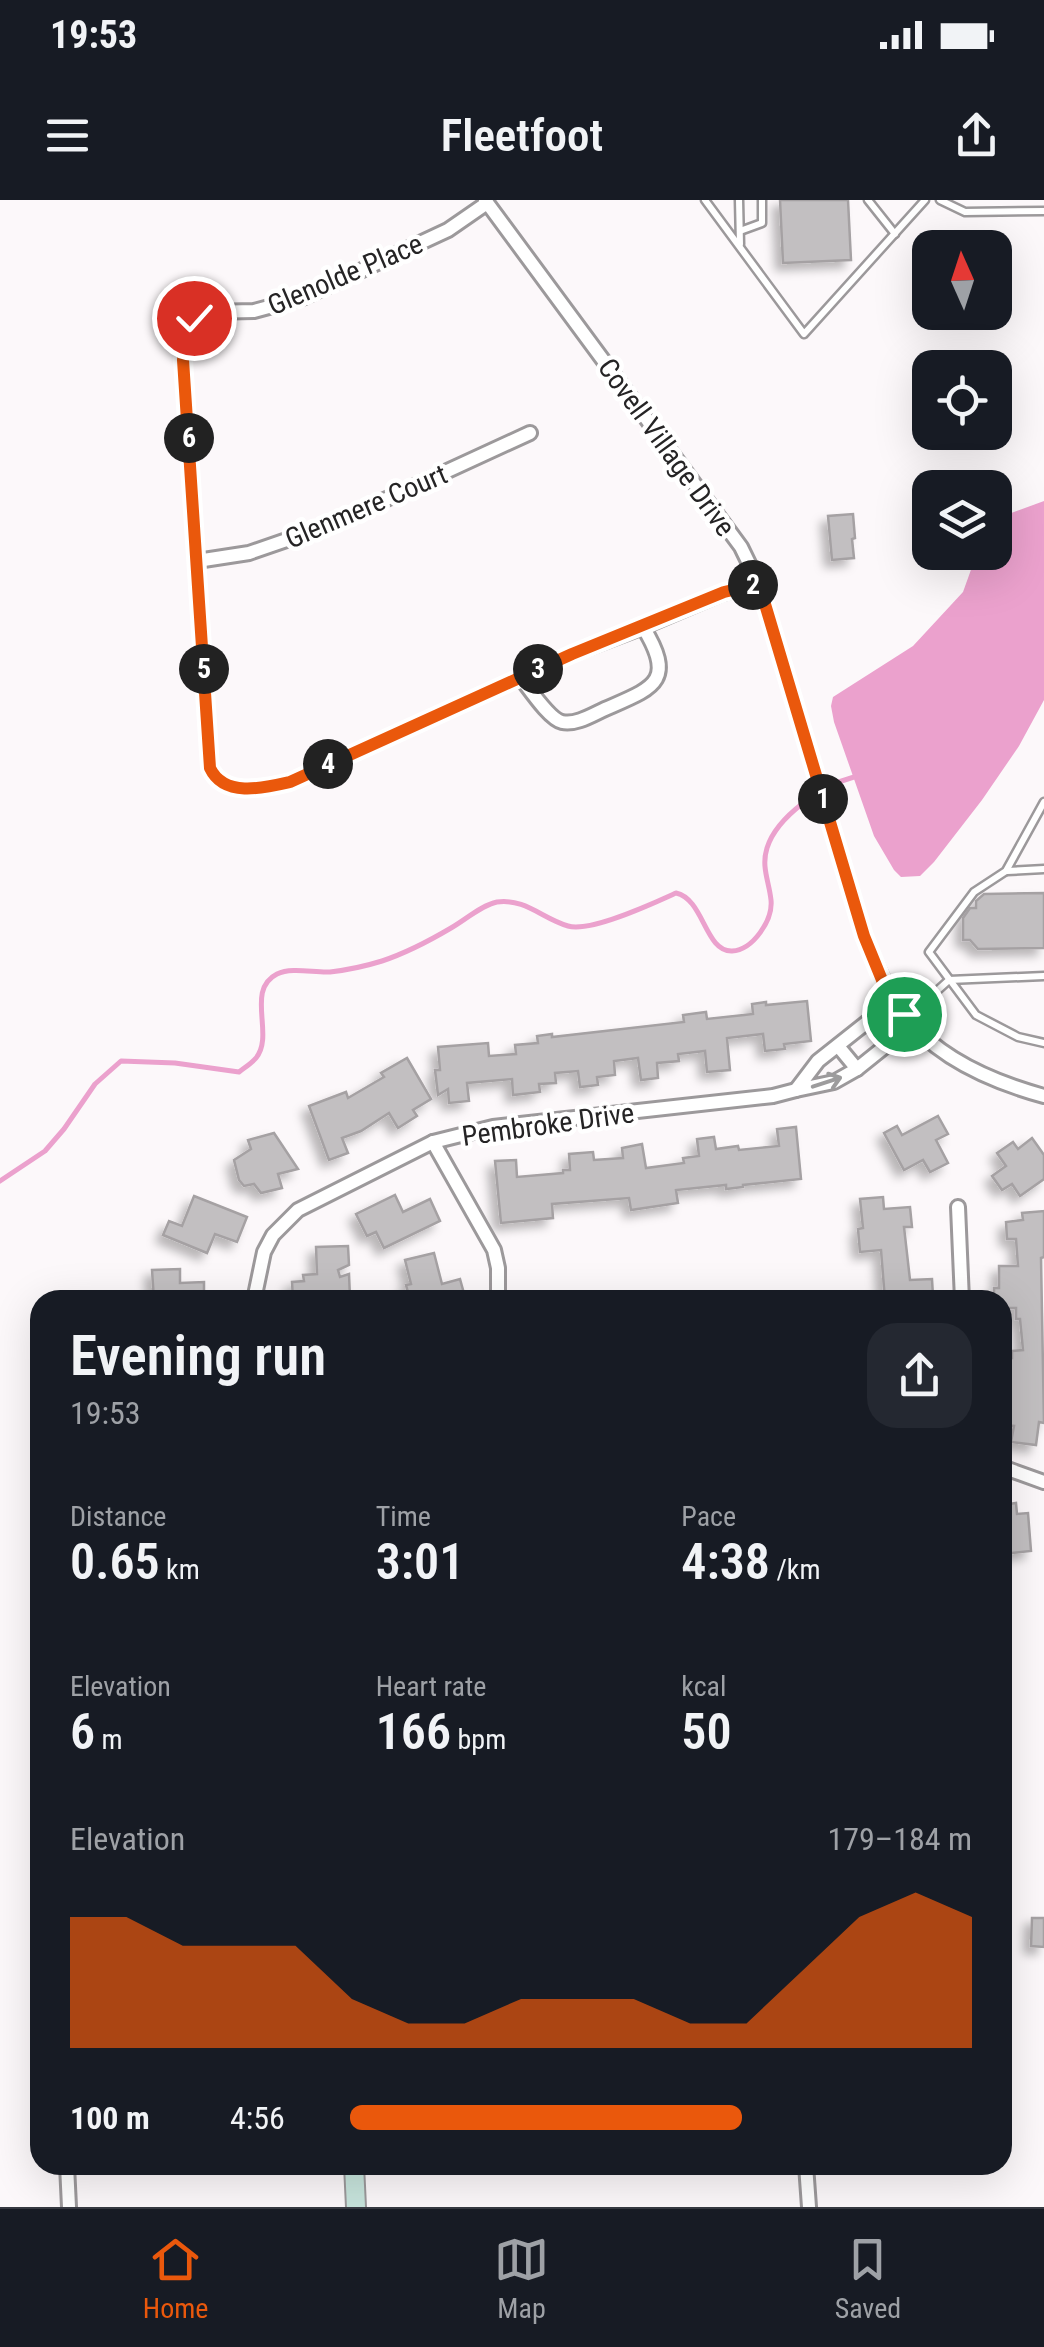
<!DOCTYPE html>
<html lang="en">
<head>
<meta charset="utf-8">
<style>
	:root { --surface:#171b24; --page:#242831; --text:#f1f3f6; --muted:#9ea1a6; --line:#363941; --accent:#ea580c }
	body { margin:0; font-family:"Roboto Condensed",sans-serif; background:var(--page); color:var(--text); height:100vh; display:flex; flex-direction:column; font-size:38px; white-space:nowrap }
	* { box-sizing:border-box; margin:0 }
	p { font-size:32px; color:var(--muted) }
	.icon { flex:none; width:55px; height:55px; fill:none; stroke:currentColor; stroke-width:2; stroke-linecap:round; stroke-linejoin:round }
	.map { position:relative; flex:1; overflow:hidden }
	.details { position:absolute; left:30px; top:1090px; width:982px; height:885px; display:flex; flex-direction:column; background:var(--surface); border-radius:30px; box-shadow:0 10px 40px #0002 }
	.details>* { flex:none }
	.needle { width:65px; rotate:357deg }
	.controls { position:absolute; left:912px; top:30px; display:grid; gap:20px }
	.controls a { display:grid; place-items:center; width:100px; height:100px; border-radius:20px; background:var(--surface); box-shadow:0 10px 40px #0002; font-size:50px }
	.pin { position:absolute; display:grid; place-items:center; width:85px; height:85px; color:#fff; margin:-42px; border:5px solid #fff; border-radius:50%; box-shadow:0 2px 10px #0007 }
	.km { position:absolute; width:50px; height:50px; margin:-25px; border-radius:50%; background:#222; color:#fff; font-size:28px; line-height:50px; text-align:center }
	.round { display:grid; place-items:center; flex:none; width:105px; height:105px; border-radius:30px; background:var(--page) }
	.head { display:flex; align-items:center; justify-content:space-between; height:170px; padding:0 40px }
	h1 { font-size:55px; font-weight:600; line-height:75px }
	.stats { display:grid; grid-template-columns:repeat(3,1fr); gap:15px; height:170px; padding:10px 40px }
	.stats div { display:grid; align-content:center }
	.stats b { font-size:50px; font-weight:600 }
	.stats small { font-size:28px; font-weight:400 }
	.stats p { font-size:28px }
	.chart { height:280px; padding:20px 40px }
	.chart p { display:flex; justify-content:space-between }
	.chart svg { width:100%; height:180px; margin-top:10px; fill:var(--accent); opacity:.7 }
	ul { padding:0 40px; list-style:none; font-size:32px }
	li { display:grid; grid-template-columns:160px 120px 1fr; align-items:center; height:75px }
	li i { height:25px; border-radius:12px; background:var(--accent) }
	.status { display:flex; justify-content:space-between; align-items:center; height:70px; padding:0 50px; background:var(--surface); direction:ltr }
	.status svg { height:28px; fill:currentColor }
	header { display:flex; justify-content:space-between; align-items:center; height:130px; padding:0 40px; background:var(--surface); font-size:45px; font-weight:600 }
	.tab-bar { display:flex; justify-content:space-around; align-items:center; height:140px; border-top:2px solid var(--line); background:var(--surface); font-size:28px; color:var(--muted) }
	.tab-bar a { display:grid; justify-items:center; gap:5px }
	.tab-bar .active { color:var(--accent) }
	.map>svg:first-child { display:block }
	.water { fill:#eba1cd }
	.lines { fill:none; stroke-linecap:round; stroke-linejoin:round }
	.stream { stroke:#eba1cd; stroke-width:5 }
	.building { fill:#c2bfc1; stroke:#a5a1a3; stroke-width:2.5; filter:url(#shadow) }
	.lane-casing { stroke:#9c999b; stroke-width:11 }
	.street-casing { stroke:#9c999b; stroke-width:18 }
	.secondary-casing { stroke:#9c999b; stroke-width:22 }
	.lane { stroke:#fff; stroke-width:6 }
	.street { stroke:#fff; stroke-width:12 }
	.secondary { stroke:#c7e4dc; stroke-width:18 }
	.oneway { stroke:#9d9c9d }
	.route-casing { stroke:#fff; stroke-width:20 }
	.route { stroke:#ea580c; stroke-width:12 }
	.labels { text-anchor:middle; stroke-width:9; stroke-linejoin:round; paint-order:stroke }
	.street-label { font-size:28px; fill:#252425; stroke:#fff }
</style>
</head>
<body>
<div class="status"><b>19:53</b><svg viewBox="0 0 49 12"><path d="M0 12V9h3v3zM5 12V6h3v6zM10 12V3h3v9zM15 12V0h3v12zM26 1h20v11H26zM47 4h2v5h-2z"/></svg></div>
<header><svg class="icon" aria-label="menu" viewBox="0 0 24 24"><path d="M4 6h16M4 12h16M4 18h16"/></svg>Fleetfoot<svg class="icon" aria-label="share" viewBox="0 0 24 24"><path d="M12 15V3M7 8l5-5 5 5M5 13v7h14v-7"/></svg></header>
<div class="map">
<svg width="1044" height="2007" viewBox="0 0 1044 2007">
	<defs>
		<filter id="shadow"><feDropShadow dx="-7" dy="7" stdDeviation="5" flood-color="#0004"/></filter>
	</defs>
	<rect width="100%" height="100%" fill="#fcf8fa"/>
	<polygon class="water" points="1044,301 1044,500 1019,546 982,600 934,662 920,676 901,677 894,670 874,636 834,522 831,506 833,497 913,446 963,392 977,353 995,352 995,319"/>
	<g class="lines">
		<path class="stream" d="M0 981 45 951 64 929 95 884 121 861 175 863 239 872C244 868 252 863 256 858 275 835 245 790 277 774 292 767 314 773 330 772 347 770 366 766 382 761 406 753 429 741 451 728 465 720 482 705 497 702 525 698 543 719 568 726 590 733 654 703 676 693 704 699 705 752 732 751 753 750 773 720 771 700 769 681 761 667 767 648 777 616 823 585 854 577"/>
	</g>
	<g class="building">
		<polygon points="780,0 848,0 851,60 783,63"/>
		<polygon points="853,314 855,338 852,339 854,358 832,360 828,316"/>
		<polygon points="1044,693 1044,748 978,749 970,740 963,740 963,718 970,708 976,708 976,701 984,694"/>
		<polygon points="807,801 811,841 784,844 785,849 765,851 763,834 727,838 730,870 707,872 705,851 678,854 679,861 657,863 658,878 641,880 638,858 614,861 615,875 597,877 598,885 580,887 578,871 555,873 556,883 539,884 540,892 513,895 512,879 467,883 469,901 449,903 448,889 438,895 435,870 440,870 438,847 488,843 489,856 516,854 515,845 538,843 537,836 552,834 552,837 684,822 683,815 706,812 707,819 744,815 753,814 752,804 766,802 766,805"/>
		<polygon points="407,858 431,899 413,910 417,916 398,928 389,913 361,931 342,938 348,953 329,960 309,906 346,892 348,898 384,877 381,873"/>
		<polygon points="938,916 948,934 936,940 948,963 930,972 923,960 904,970 884,933 897,926 902,935"/>
		<polygon points="796,927 801,979 743,985 743,987 726,989 726,985 676,990 678,1003 631,1010 629,998 552,1004 553,1018 501,1023 495,961 516,960 517,977 563,973 563,970 570,970 569,954 593,952 594,960 623,958 622,948 642,944 646,968 684,963 683,958 699,956 697,939 714,937 716,949 738,946 739,950 779,946 777,929"/>
		<polygon points="274,933 298,969 278,974 282,988 261,993 254,984 244,986 239,980 234,960 251,949 248,940"/>
		<polygon points="1032,938 1044,955 1044,979 1020,996 1012,984 1002,990 992,976 1006,966 997,953 1013,942 1018,949"/>
		<polygon points="395,995 403,1012 430,999 440,1021 384,1048 376,1032 367,1036 356,1014"/>
		<polygon points="194,996 247,1017 237,1042 215,1034 207,1053 163,1035 169,1021 182,1026"/>
		<polygon points="883,997 884,1009 910,1007 912,1027 904,1027 910,1080 932,1079 933,1096 921,1097 921,1100 885,1100 881,1050 860,1052 858,1029 863,1028 860,999"/>
		<polygon points="1044,1011 1044,1057 1041,1058 1044,1223 1039,1222 1036,1245 1011,1242 1014,1226 1002,1225 1002,1159 1012,1158 1012,1151 1023,1150 1020,1119 1016,1119 1016,1108 1002,1108 1002,1100 994,1100 994,1088 999,1088 999,1066 1018,1066 1016,1039 1007,1039 1006,1022 1023,1020 1022,1013"/>
		<polygon points="348,1046 349,1065 338,1070 340,1077 349,1074 350,1098 293,1100 292,1082 304,1081 303,1075 317,1074 316,1047"/>
		<polygon points="434,1053 442,1084 460,1079 465,1097 454,1100 410,1100 406,1085 411,1084 405,1060"/>
		<polygon points="180,1069 180,1083 204,1082 204,1100 154,1100 152,1070"/>
		<polygon points="1016,1303 1017,1314 1028,1313 1031,1351 1002,1354 1002,1305"/>
		<polygon points="1032,1718 1044,1718 1044,1747 1031,1746"/>
	</g>
	<g class="lines">
		<defs>
			<g id="lane">
				<polyline points="705,0 804,134 925,0"/>
				<polyline points="739,0 740,44"/>
				<polyline points="868,0 895,34"/>
				<polyline points="940,0 965,12 1044,11"/>
				<polyline points="740,31 762,23 762,0"/>
				<polyline points="1044,602 1006,671 974,692 929,752 976,815 1018,837 1044,843"/>
				<polyline points="1007,671 1044,669"/>
				<polyline points="908,817 949,780 1044,776"/>
			</g>
			<g id="street">
				<path d="M485 0 741 347 759 384 864 736C875 763 886 789 903 813 935 857 993 882 1044 896"/>
				<path d="M487 3 448 30 302 98 254 111 208 112 194 118 186 136 183 160 210 568C224 598 264 588 290 582L572 454 643 427 723 393 759 384"/>
				<polyline points="197,361 249,353 330,325 530,233"/>
				<path d="M520 477C529 488 549 519 562 522 576 525 592 515 605 509 653 488 677 482 643 427"/>
				<polyline points="895,800 818,861 796,890 834,882 857,869 913,824"/>
				<polyline points="838,846 857,869"/>
				<polyline points="433,942 494,1050 498,1068 498,1100"/>
				<polyline points="958,1007 962,1100"/>
				<polyline points="254,1100 264,1052 273,1035 298,1010 433,942 493,927 773,896 796,890"/>
				<polyline points="1002,1267 1044,1282"/>
				<polyline points="67,1965 69,2007"/>
				<polyline points="806,1965 809,2007"/>
			</g>
			<polyline id="secondary" points="354,1965 356,2007"/>
		</defs>
		<use href="#lane" class="lane-casing"/>
		<use href="#street" class="street-casing"/>
		<use href="#secondary" class="secondary-casing"/>
		<use href="#lane" class="lane"/>
		<use href="#street" class="street"/>
		<use href="#secondary" class="secondary"/>
	</g>
	<defs><path id="oneway-shaft" d="M-6 0H5M1.5-3L5.5 0L1.5 3" fill="none" stroke-width="1.6" stroke-linecap="round" stroke-linejoin="round" transform="scale(2.5)"/></defs>
	<use class="oneway" href="#oneway-shaft" transform="translate(827 882) rotate(-18)"/>
	<g class="lines">
		<defs>
			<path id="route" d="M194 118 186 136 183 160 210 568C224 598 264 588 290 582L572 454 724 392 759 384 864 736 882 780 904 814"/>
		</defs>
		<use href="#route" class="route-casing"/>
		<use href="#route" class="route"/>
	</g>
	<g class="labels">
		<g class="street-label">
			<text transform="translate(345 74) rotate(-23)" y="10">Glenolde Place</text>
			<text transform="translate(667 247) rotate(54)" y="10">Covell Village Drive</text>
			<text transform="translate(366 306) rotate(-23)" y="10">Glenmere Court</text>
			<text transform="translate(548 924) rotate(-8)" y="10">Pembroke Drive</text>
		</g>
	</g>
</svg>
<div class="controls">
<a><svg class="needle" viewBox="-14 -14 28 28"><path d="M0-13l5 13h-10z" fill="#e53935"/><path d="M0 13l5-13h-10z" fill="#9ea1a6"/></svg></a>
<a><svg class="icon" aria-label="locate" viewBox="0 0 24 24"><circle cx="12" cy="12" r="6"/><path d="M12 2v4M12 18v4M2 12h4M18 12h4"/></svg></a>
<a><svg class="icon" aria-label="layers" viewBox="0 0 24 24"><path d="M12 4l9 5-9 5-9-5zM3 14l9 5 9-5"/></svg></a>
</div>
<div class="pin" style="left:904px;top:814px;background:#1e9e55"><svg class="icon" aria-label="arrive" viewBox="0 0 24 24"><path d="M6 21V4h12l-3 4 3 4H6"/></svg></div>
<div class="pin" style="left:194px;top:118px;background:#d93025"><svg class="icon" aria-label="check" viewBox="0 0 24 24"><path d="M5 12l5 5 9-10"/></svg></div>
<b class="km" style="left:823px;top:599px">1</b>
<b class="km" style="left:753px;top:385px">2</b>
<b class="km" style="left:538px;top:469px">3</b>
<b class="km" style="left:328px;top:564px">4</b>
<b class="km" style="left:204px;top:469px">5</b>
<b class="km" style="left:189px;top:238px">6</b>
<section class="details">
<div class="head"><div><h1>Evening run</h1><p>19:53</p></div><a class="round"><svg class="icon" aria-label="share" viewBox="0 0 24 24"><path d="M12 15V3M7 8l5-5 5 5M5 13v7h14v-7"/></svg></a></div>
<div class="stats">
<div><p>Distance</p><b>0.65<small> km</small></b></div>
<div><p>Time</p><b>3:01</b></div>
<div><p>Pace</p><b>4:38<small> /km</small></b></div>
</div>
<div class="stats">
<div><p>Elevation</p><b>6<small> m</small></b></div>
<div><p>Heart rate</p><b>166<small> bpm</small></b></div>
<div><p>kcal</p><b>50</b></div>
</div>
<div class="chart"><p><span>Elevation</span>179–184 m</p>
<svg viewBox="0 0 160 44" preserveAspectRatio="none"><path d="M0 44V12L10 12L20 19L30 19L40 19L50 32L60 38L70 38L80 32L90 32L100 32L110 38L120 38L130 25L140 12L150 6L160 12V44z"/></svg>
</div>
<ul>
<li><b>100 m</b>4:56<i style="width:63%"></i></li>
</ul>
</section>
</div>
<nav class="tab-bar">
<a class="active"><svg class="icon" aria-label="home" viewBox="0 0 24 24"><path d="M3 11l9-7 9 7M6 9v11h12V9"/></svg>Home</a>
<a><svg class="icon" aria-label="map" viewBox="0 0 24 24"><path d="M3 6l6-2 6 2 6-2v14l-6 2-6-2-6 2zM9 4v14M15 6v14"/></svg>Map</a>
<a><svg class="icon" aria-label="saved" viewBox="0 0 24 24"><path d="M7 4h10v16l-5-4-5 4z"/></svg>Saved</a>
</nav>
</body>
</html>
